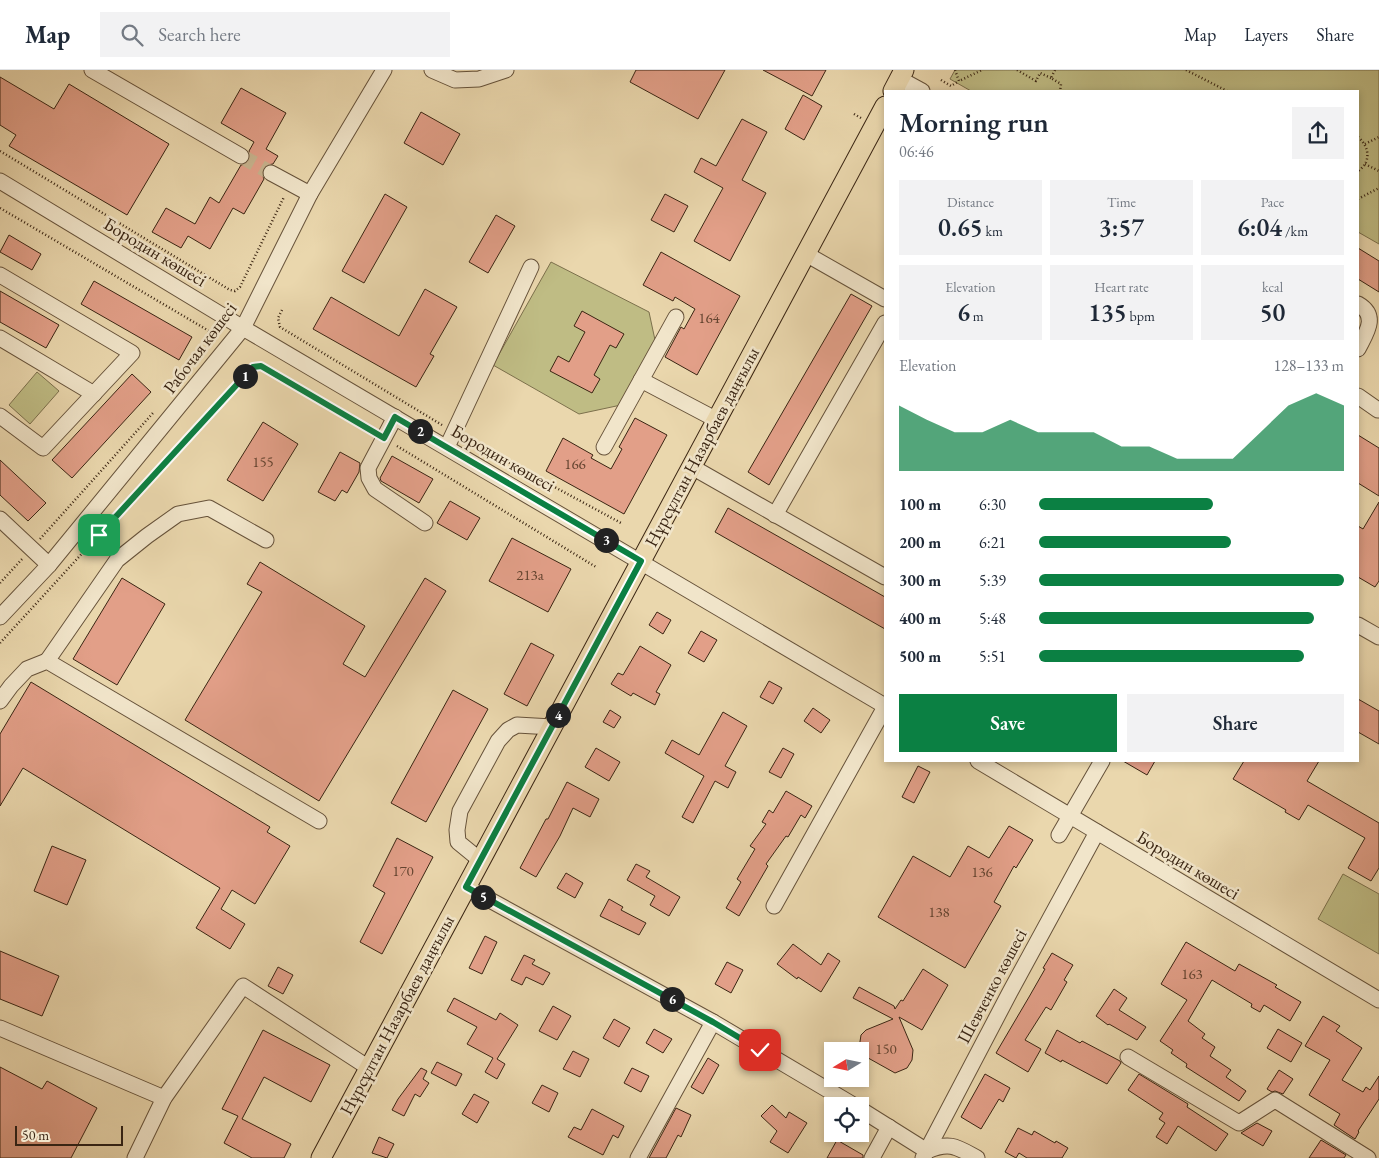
<!DOCTYPE html>
<html lang="en">
<head>
<meta charset="utf-8">
<style>
	:root { --surface:#fff; --page:#f2f2f3; --text:#1f2937; --muted:#747a83; --line:#e0e1e3; --accent:#0b8043 }
	body { margin:0; font-family:"EB Garamond",serif; background:var(--page); color:var(--text); height:100vh; display:flex; flex-direction:column; font-size:19px; white-space:nowrap }
	* { box-sizing:border-box; margin:0 }
	p { font-size:16px; color:var(--muted) }
	.icon { flex:none; width:28px; height:28px; fill:none; stroke:currentColor; stroke-width:2; stroke-linecap:round; stroke-linejoin:round }
	.map { position:relative; flex:1; overflow:hidden }
	.panel { position:absolute; left:884px; top:20px; width:475px; height:672px; display:flex; flex-direction:column; background:var(--surface); border-radius:0px; box-shadow:0 2px 8px #0003 }
	.panel>* { flex:none }
	.needle { width:32px; rotate:260deg }
	.tools { position:absolute; left:824px; top:972px; display:grid; gap:10px }
	.tools a { display:grid; place-items:center; width:45px; height:45px; border-radius:0px; background:var(--surface); box-shadow:0 2px 8px #0003; font-size:25px }
	.scale { position:absolute; left:15px; bottom:12px; width:108px; box-sizing:border-box; padding-left:5px; border:2px solid #3a2513; border-top:0; font-size:14px; line-height:18px; white-space:nowrap; color:#3a2513; -webkit-text-stroke:4px #f1e5ca; paint-order:stroke }
	.pin { position:absolute; display:grid; place-items:center; width:42px; height:42px; color:#fff; margin:-21px; border-radius:10px; box-shadow:0 2px 8px #0006 }
	.km { position:absolute; width:25px; height:25px; margin:-12px; border-radius:50%; background:#222; color:#fff; font-size:14px; line-height:25px; text-align:center }
	.round { display:grid; place-items:center; flex:none; width:52px; height:52px; border-radius:0px; background:var(--page) }
	.headline { display:flex; align-items:center; justify-content:space-between; height:85px; padding:0 15px }
	h1 { font-size:28px; font-weight:600; line-height:38px }
	.stats { display:grid; grid-template-columns:repeat(3,1fr); gap:8px; height:85px; padding:5px 15px }
	.stats div { display:grid; align-content:center; border-radius:0px; background:var(--page); text-align:center }
	.stats b { font-size:25px; font-weight:600 }
	.stats small { font-size:14px; font-weight:400 }
	.stats p { font-size:14px }
	.chart { height:140px; padding:10px 15px }
	.chart p { display:flex; justify-content:space-between }
	.chart svg { width:100%; height:90px; margin-top:5px; fill:var(--accent); opacity:.7 }
	.cta { display:flex; gap:10px; margin-top:auto; padding:10px 15px }
	.cta a { flex:1; height:58px; border-radius:0px; background:var(--accent); color:#fff; font-size:20px; font-weight:600; line-height:58px; text-align:center }
	.cta a+a { background:var(--page); color:var(--text) }
	ul { padding:0 15px; list-style:none; font-size:16px }
	li { display:grid; grid-template-columns:80px 60px 1fr; align-items:center; height:38px }
	li i { height:12px; border-radius:6px; background:var(--accent) }
	header { display:flex; align-items:center; gap:30px; box-sizing:border-box; height:70px; padding:0 25px; background:var(--surface); border-bottom:1px solid var(--line) }
	header strong { font-size:24px }
	nav { display:flex; gap:28px; margin-inline-start:auto; font-size:18px }
	.search { width:350px; height:45px; background:var(--page); display:flex; align-items:center; gap:12px; box-sizing:border-box; padding:0 18px; border-radius:0px; color:var(--muted); font-size:19px }
	.map>svg:first-child { display:block }
	.green { fill:#bfbc84; stroke:#7c704c }
	.building { fill:#e29f88; stroke:#3a2513 }
	.lines { fill:none; stroke-linecap:round; stroke-linejoin:round }
	.minor-tunnel { stroke:#c7b38e; stroke-width:15; stroke-dasharray:15 8; stroke-linecap:butt }
	.minor-casing { stroke:#66523a; stroke-width:17 }
	.major-casing { stroke:#3a2513; stroke-width:21 }
	.path { stroke:#3a2513; stroke-width:2.5; stroke-dasharray:1 2.5; stroke-linecap:butt }
	.minor { stroke:#f1e5ca; stroke-width:15 }
	.major { stroke:#ead7ad; stroke-width:19 }
	.route-casing { stroke:#fff; stroke-width:10 }
	.route { stroke:#0b8043; stroke-width:6 }
	.labels { text-anchor:middle; stroke-width:5; stroke-linejoin:round; paint-order:stroke }
	.number-label { font-size:15px; fill:#644430 }
	.street-label { font-size:18px; fill:#3a2513; stroke:#f1e5ca }
</style>
</head>
<body>
<header>
<strong>Map</strong>
<div class="search"><svg class="icon" aria-label="search" viewBox="0 0 24 24"><circle cx="10" cy="10" r="6"/><path d="M15 15l6 6"/></svg>Search here</div>
<nav><a>Map</a><a>Layers</a><a>Share</a></nav>
</header>
<div class="map">
<svg width="1379" height="1088" viewBox="0 0 1379 1088">
	<rect width="100%" height="100%" fill="#ead7ad"/>
	<filter id="stains"><feTurbulence type="fractalNoise" baseFrequency=".004" numOctaves="4"/><feColorMatrix values="0 0 0 0 .2 0 0 0 0 .09 0 0 0 0 .02 0 0 0 .5 -.17"/></filter>
	<radialGradient id="worn" r=".72"><stop offset=".6" stop-color="#630" stop-opacity="0"/><stop offset="1" stop-color="#630" stop-opacity=".3"/></radialGradient>
	<g class="green">
		<polygon points="955,0 1379,0 1379,174 1358,162 1358,21 971,21 950,9"/>
		<polygon points="551,192 649,242 655,270 621,335 579,344 493,295"/>
		<polygon points="37,302 59,321 30,354 9,335"/>
		<polygon points="1343,804 1379,824 1379,884 1318,849"/>
	</g>
	<g class="building">
		<polygon points="636,0 725,0 698,49 630,12"/>
		<polygon points="763,0 826,0 812,26"/>
		<polygon points="0,7 54,39 69,14 169,74 127,145 9,76 16,65 0,55"/>
		<polygon points="241,18 286,43 266,79 278,86 273,94 267,95 263,98 262,104 264,109 244,144 233,138 210,179 188,166 181,178 152,162 166,138 195,154 210,127 219,133 241,95 246,94 249,90 250,86 249,81 254,72 221,53"/>
		<polygon points="803,25 822,36 804,70 785,59"/>
		<polygon points="421,42 460,64 443,95 404,73"/>
		<polygon points="742,49 767,62 742,110 766,123 730,191 694,171 723,118 694,102 701,88 716,96"/>
		<polygon points="385,124 407,137 364,213 342,201"/>
		<polygon points="665,124 688,136 674,162 651,150"/>
		<polygon points="496,145 515,156 488,203 469,192"/>
		<polygon points="9,165 41,184 32,200 0,182"/>
		<polygon points="1358,178 1379,191 1379,222 1358,209"/>
		<polygon points="661,182 740,226 697,305 665,287 681,257 684,259 695,239 675,227 673,231 643,215"/>
		<polygon points="94,211 192,267 179,290 81,234"/>
		<polygon points="425,219 457,237 430,284 434,286 416,317 313,259 331,227 399,266"/>
		<polygon points="0,221 59,255 46,278 0,252"/>
		<polygon points="851,224 872,236 769,415 748,402"/>
		<polygon points="582,241 624,264 616,278 610,275 594,305 600,309 592,323 550,301 558,286 569,292 585,262 574,256"/>
		<polygon points="132,304 151,322 72,408 52,390"/>
		<polygon points="635,348 667,365 624,444 546,401 563,368 593,385 591,388 611,399 622,379 619,377"/>
		<polygon points="263,352 298,374 263,431 227,410"/>
		<polygon points="1358,365 1379,378 1379,426 1358,413"/>
		<polygon points="340,382 360,393 359,402 347,423 342,420 335,431 318,422"/>
		<polygon points="392,386 433,409 419,433 381,411 380,408"/>
		<polygon points="0,390 46,433 28,451 0,425"/>
		<polygon points="450,431 480,448 467,470 437,453"/>
		<polygon points="1379,432 1379,511 1375,517 1358,507 1358,456 1363,459"/>
		<polygon points="728,438 885,527 885,559 715,462"/>
		<polygon points="512,468 571,499 548,542 489,511"/>
		<polygon points="260,492 365,556 343,594 365,607 425,508 446,521 319,731 185,650 262,522 247,514"/>
		<polygon points="122,508 165,534 117,615 73,589"/>
		<polygon points="657,542 671,550 663,564 649,555"/>
		<polygon points="701,561 717,570 704,592 688,583"/>
		<polygon points="531,573 554,585 527,636 504,624"/>
		<polygon points="640,576 671,595 656,622 660,624 655,635 633,623 631,626 611,614 618,603 623,605"/>
		<polygon points="769,611 782,618 773,634 760,627"/>
		<polygon points="31,612 270,757 267,762 290,776 255,834 232,820 221,839 245,854 230,879 196,858 220,818 23,698 0,736 0,664"/>
		<polygon points="453,620 488,639 426,752 391,733"/>
		<polygon points="1358,629 1379,641 1379,674 1358,662"/>
		<polygon points="813,638 830,650 821,663 804,651"/>
		<polygon points="610,640 621,647 614,658 603,652"/>
		<polygon points="723,642 747,656 725,696 736,702 728,718 715,711 693,753 682,747 704,706 665,683 672,670 699,685"/>
		<polygon points="596,678 620,692 609,711 585,697"/>
		<polygon points="783,678 794,684 781,708 769,702"/>
		<polygon points="1123,691 1155,691 1147,705"/>
		<polygon points="1244,691 1319,691 1307,711 1379,753 1379,798 1371,811 1348,798 1365,768 1308,735 1299,750 1285,742 1286,740 1233,709"/>
		<polygon points="918,696 930,702 914,733 902,727"/>
		<polygon points="567,712 599,729 590,747 573,738 560,766 536,807 520,798 546,749 548,749"/>
		<polygon points="786,721 812,736 805,748 801,745 788,767 786,766 766,794 768,796 739,846 726,838 741,812 737,809 755,779 750,776 766,754 762,752 769,740 773,743"/>
		<polygon points="1009,756 1033,770 1016,798 1014,796 994,832 1001,836 965,898 878,847 913,786 950,807 968,776 989,788"/>
		<polygon points="397,768 433,787 382,884 360,872 385,823 373,816"/>
		<polygon points="52,776 86,790 67,835 34,821"/>
		<polygon points="636,794 650,801 646,807 680,827 669,846 650,835 655,826 627,810"/>
		<polygon points="566,803 583,813 575,828 557,818"/>
		<polygon points="609,829 623,837 621,840 646,853 639,865 600,846"/>
		<polygon points="485,866 497,872 482,904 469,898"/>
		<polygon points="1186,872 1235,901 1239,894 1277,915 1275,917 1301,932 1290,951 1264,935 1260,942 1251,937 1252,934 1212,910 1188,951 1205,964 1202,968 1215,977 1210,986 1231,1000 1226,1007 1246,1021 1239,1031 1186,997 1187,994 1171,983 1173,980 1160,971 1187,930 1161,914"/>
		<polygon points="793,874 821,895 828,883 840,891 821,922 798,907 797,909 777,894"/>
		<polygon points="0,881 59,906 42,946 0,929"/>
		<polygon points="1052,883 1073,895 1064,910 1067,912 1051,940 1046,937 1025,970 1041,979 1028,1002 996,983 1029,927 1045,899 1043,898"/>
		<polygon points="524,885 535,890 532,894 550,903 543,915 526,907 522,915 511,910"/>
		<polygon points="727,892 743,900 731,923 715,914"/>
		<polygon points="278,897 293,905 283,924 268,916"/>
		<polygon points="923,899 948,915 922,960 899,947 913,980 912,990 907,998 895,1003 861,984 859,978 861,965 866,960 893,949 853,928 859,917 894,936 895,939 901,930 903,931"/>
		<polygon points="1114,919 1127,928 1119,940 1146,957 1137,970 1109,954 1108,955 1096,946"/>
		<polygon points="454,928 496,950 500,943 518,955 497,989 505,994 497,1009 485,1002 493,988 467,974 477,957 447,941"/>
		<polygon points="553,936 571,946 557,970 539,961"/>
		<polygon points="1323,946 1340,956 1336,961 1362,978 1342,1010 1363,1022 1366,1017 1370,1020 1379,1006 1379,1029 1358,1061 1359,1062 1355,1069 1334,1055 1340,1044 1309,1025 1330,990 1305,976"/>
		<polygon points="614,949 630,958 619,977 603,968"/>
		<polygon points="654,959 672,969 663,983 646,973"/>
		<polygon points="1278,959 1302,973 1291,992 1267,978"/>
		<polygon points="263,960 330,995 311,1032 264,1007 242,1049 291,1074 284,1088 252,1088 224,1073 238,1046 222,1039"/>
		<polygon points="1057,960 1080,973 1082,971 1120,991 1121,993 1107,1014 1062,990 1061,992 1045,983"/>
		<polygon points="573,981 589,989 580,1007 563,999"/>
		<polygon points="708,988 719,995 703,1024 691,1017"/>
		<polygon points="437,992 462,1004 456,1016 431,1003"/>
		<polygon points="0,997 42,1019 47,1011 97,1038 71,1088 0,1088"/>
		<polygon points="421,998 427,1001 423,1009 429,1013 420,1027 415,1024 404,1046 392,1040 398,1029"/>
		<polygon points="632,998 649,1006 641,1022 624,1013"/>
		<polygon points="1279,1000 1293,1009 1283,1024 1275,1021 1272,1022 1267,1019"/>
		<polygon points="985,1004 1010,1018 1003,1032 999,1029 981,1059 961,1047"/>
		<polygon points="1139,1004 1188,1034 1187,1037 1228,1064 1216,1081 1178,1056 1167,1074 1156,1067 1165,1053 1159,1049 1163,1043 1128,1020"/>
		<polygon points="542,1015 558,1023 549,1042 532,1033"/>
		<polygon points="474,1024 489,1032 477,1053 462,1044"/>
		<polygon points="772,1035 786,1048 789,1042 807,1053 788,1083 770,1072 777,1061 761,1046"/>
		<polygon points="676,1038 691,1045 681,1067 678,1065 666,1088 649,1088"/>
		<polygon points="592,1039 624,1056 618,1068 613,1065 603,1085 568,1067 574,1057 581,1060"/>
		<polygon points="1257,1053 1272,1061 1263,1076 1241,1063"/>
		<polygon points="1018,1058 1032,1065 1034,1061 1055,1073 1056,1071 1068,1078 1062,1088 1027,1088 1019,1083 1016,1088 1005,1082"/>
		<polygon points="379,1067 394,1074 387,1088 372,1083"/>
		<polygon points="837,1070 863,1085 863,1088 827,1088"/>
		<polygon points="1321,1070 1346,1085 1344,1088 1309,1088"/>
	</g>
	<g class="lines">
		<polyline class="minor-tunnel" points="241,86 271,103"/>
		<defs>
			<g id="minor">
				<polyline points="92,0 241,86"/>
				<polyline points="432,0 455,10 479,9 506,0"/>
				<polyline points="900,9 922,21"/>
				<polyline points="271,103 310,124"/>
				<polyline points="0,111 243,258 885,636"/>
				<polyline points="806,184 885,229"/>
				<polyline points="0,205 132,283 43,378 0,346"/>
				<path d="M1358 234C1379 246 1366 263 1358 279"/>
				<polyline points="0,268 94,324"/>
				<polyline points="641,310 717,350"/>
				<polyline points="1358,326 1378,340"/>
				<polyline points="395,347 368,398 369,408 375,419 425,453"/>
				<polyline points="447,377 531,197"/>
				<polyline points="604,377 676,247"/>
				<polyline points="692,397 885,507"/>
				<polyline points="775,445 885,253"/>
				<polyline points="0,449 49,495"/>
				<polyline points="0,547 49,495 243,258 310,124 384,0"/>
				<polyline points="1358,555 1379,567"/>
				<polyline points="47,591 117,490 147,466 178,444 209,438 266,470"/>
				<polyline points="0,631 11,616 27,599 47,591 319,751"/>
				<polyline points="978,691 1379,930"/>
				<polyline points="1059,765 1102,691"/>
				<polyline points="480,790 458,772 457,760 460,741 498,671 508,660 517,655 552,657"/>
				<polyline points="466,817 713,952 855,1036"/>
				<polyline points="774,836 885,637"/>
				<polyline points="0,958 164,1028"/>
				<polyline points="1128,987 1239,1053 1275,1030 1368,1088"/>
				<polyline points="860,1039 927,1081"/>
				<path d="M927 1081C950 1071 957 1077 977 1088"/>
				<polyline points="135,1088 164,1028 243,916 369,998"/>
				<polyline points="638,1088 713,952"/>
				<polyline points="872,1088 889,1057"/>
				<polyline points="923,1088 1010,922 1097,762"/>
			</g>
			<g id="major">
				<polyline points="893,21 904,0"/>
				<polyline points="321,1088 885,36"/>
			</g>
		</defs>
		<use href="#minor" class="minor-casing"/>
		<use href="#major" class="major-casing"/>
		<g class="path">
			<polyline points="955,0 959,11 982,0"/>
			<polyline points="1017,0 1036,11 1040,3 1051,8"/>
			<polyline points="1055,0 1051,8 1061,14 1060,21"/>
			<polyline points="1186,0 1227,21"/>
			<polyline points="941,10 951,16 959,11"/>
			<polyline points="854,44 861,48"/>
			<path d="M1358 67C1369 76 1372 92 1358 101"/>
			<polyline points="1365,74 1379,67"/>
			<polyline points="0,81 230,220 235,221 240,217 284,127"/>
			<polyline points="1365,94 1379,101"/>
			<polyline points="1358,129 1379,118"/>
			<polyline points="0,138 209,261 214,268 214,270"/>
			<polyline points="282,240 278,248 280,257 442,355"/>
			<polyline points="466,369 621,453"/>
			<polyline points="397,376 596,497"/>
			<polyline points="40,469 153,343"/>
			<polyline points="0,513 23,488"/>
			<polyline points="0,573 253,297 261,296 373,361"/>
		</g>
		<use href="#minor" class="minor"/>
		<use href="#major" class="major"/>
	</g>
	<g class="lines">
		<defs>
			<polyline id="route" points="99,465 253,297 261,296 384,368 395,347 641,491 466,817 713,952 760,980"/>
		</defs>
		<use href="#route" class="route-casing"/>
		<use href="#route" class="route"/>
	</g>
	<g class="labels">
		<g class="number-label">
			<text x="709" y="253">164</text>
			<text x="263" y="397">155</text>
			<text x="575" y="399">166</text>
			<text x="530" y="510">213а</text>
			<text x="403" y="806">170</text>
			<text x="982" y="807">136</text>
			<text x="939" y="847">138</text>
			<text x="1192" y="909">163</text>
			<text x="886" y="984">150</text>
		</g>
		<g class="street-label">
			<text transform="translate(155 182) rotate(31)" y="6">Бородин көшесі</text>
			<text transform="translate(200 278) rotate(-53)" y="6">Рабочая көшесі</text>
			<text transform="translate(702 377) rotate(-62)" y="6">Нұрсұлтан Назарбаев даңғылы</text>
			<text transform="translate(503 388) rotate(30)" y="6">Бородин көшесі</text>
			<text transform="translate(1188 795) rotate(31)" y="6">Бородин көшесі</text>
			<text transform="translate(992 916) rotate(-62)" y="6">Шевченко көшесі</text>
			<text transform="translate(397 945) rotate(-62)" y="6">Нұрсұлтан Назарбаев даңғылы</text>
		</g>
	</g>
	<rect width="100%" height="100%" filter="url(#stains)"/>
	<rect width="100%" height="100%" fill="url(#worn)"/>
</svg>
<div class="tools">
<a><svg class="needle" viewBox="-14 -14 28 28"><path d="M0-13l5 13h-10z" fill="#e53935"/><path d="M0 13l5-13h-10z" fill="#747a83"/></svg></a>
<a><svg class="icon" aria-label="locate" viewBox="0 0 24 24"><circle cx="12" cy="12" r="6"/><path d="M12 2v4M12 18v4M2 12h4M18 12h4"/></svg></a>
</div>
<div class="scale">50 m</div>
<div class="pin" style="left:99px;top:465px;background:#1e9e55"><svg class="icon" aria-label="arrive" viewBox="0 0 24 24"><path d="M6 21V4h12l-3 4 3 4H6"/></svg></div>
<div class="pin" style="left:760px;top:980px;background:#d93025"><svg class="icon" aria-label="check" viewBox="0 0 24 24"><path d="M5 12l5 5 9-10"/></svg></div>
<b class="km" style="left:245px;top:306px">1</b>
<b class="km" style="left:420px;top:361px">2</b>
<b class="km" style="left:606px;top:470px">3</b>
<b class="km" style="left:558px;top:645px">4</b>
<b class="km" style="left:483px;top:827px">5</b>
<b class="km" style="left:672px;top:929px">6</b>
<section class="panel">
<div class="headline"><div><h1>Morning run</h1><p>06:46</p></div><a class="round"><svg class="icon" aria-label="share" viewBox="0 0 24 24"><path d="M12 15V3M7 8l5-5 5 5M5 13v7h14v-7"/></svg></a></div>
<div class="stats">
<div><p>Distance</p><b>0.65<small> km</small></b></div>
<div><p>Time</p><b>3:57</b></div>
<div><p>Pace</p><b>6:04<small> /km</small></b></div>
</div>
<div class="stats">
<div><p>Elevation</p><b>6<small> m</small></b></div>
<div><p>Heart rate</p><b>135<small> bpm</small></b></div>
<div><p>kcal</p><b>50</b></div>
</div>
<div class="chart"><p><span>Elevation</span>128–133 m</p>
<svg viewBox="0 0 160 44" preserveAspectRatio="none"><path d="M0 44V12L10 19L20 25L30 25L40 19L50 25L60 25L70 25L80 32L90 32L100 38L110 38L120 38L130 25L140 12L150 6L160 12V44z"/></svg>
</div>
<ul>
<li><b>100 m</b>6:30<i style="width:57%"></i></li>
<li><b>200 m</b>6:21<i style="width:63%"></i></li>
<li><b>300 m</b>5:39<i style="width:100%"></i></li>
<li><b>400 m</b>5:48<i style="width:90%"></i></li>
<li><b>500 m</b>5:51<i style="width:87%"></i></li>
</ul>
<div class="cta"><a>Save</a><a>Share</a></div>
</section>
</div>
</body>
</html>
